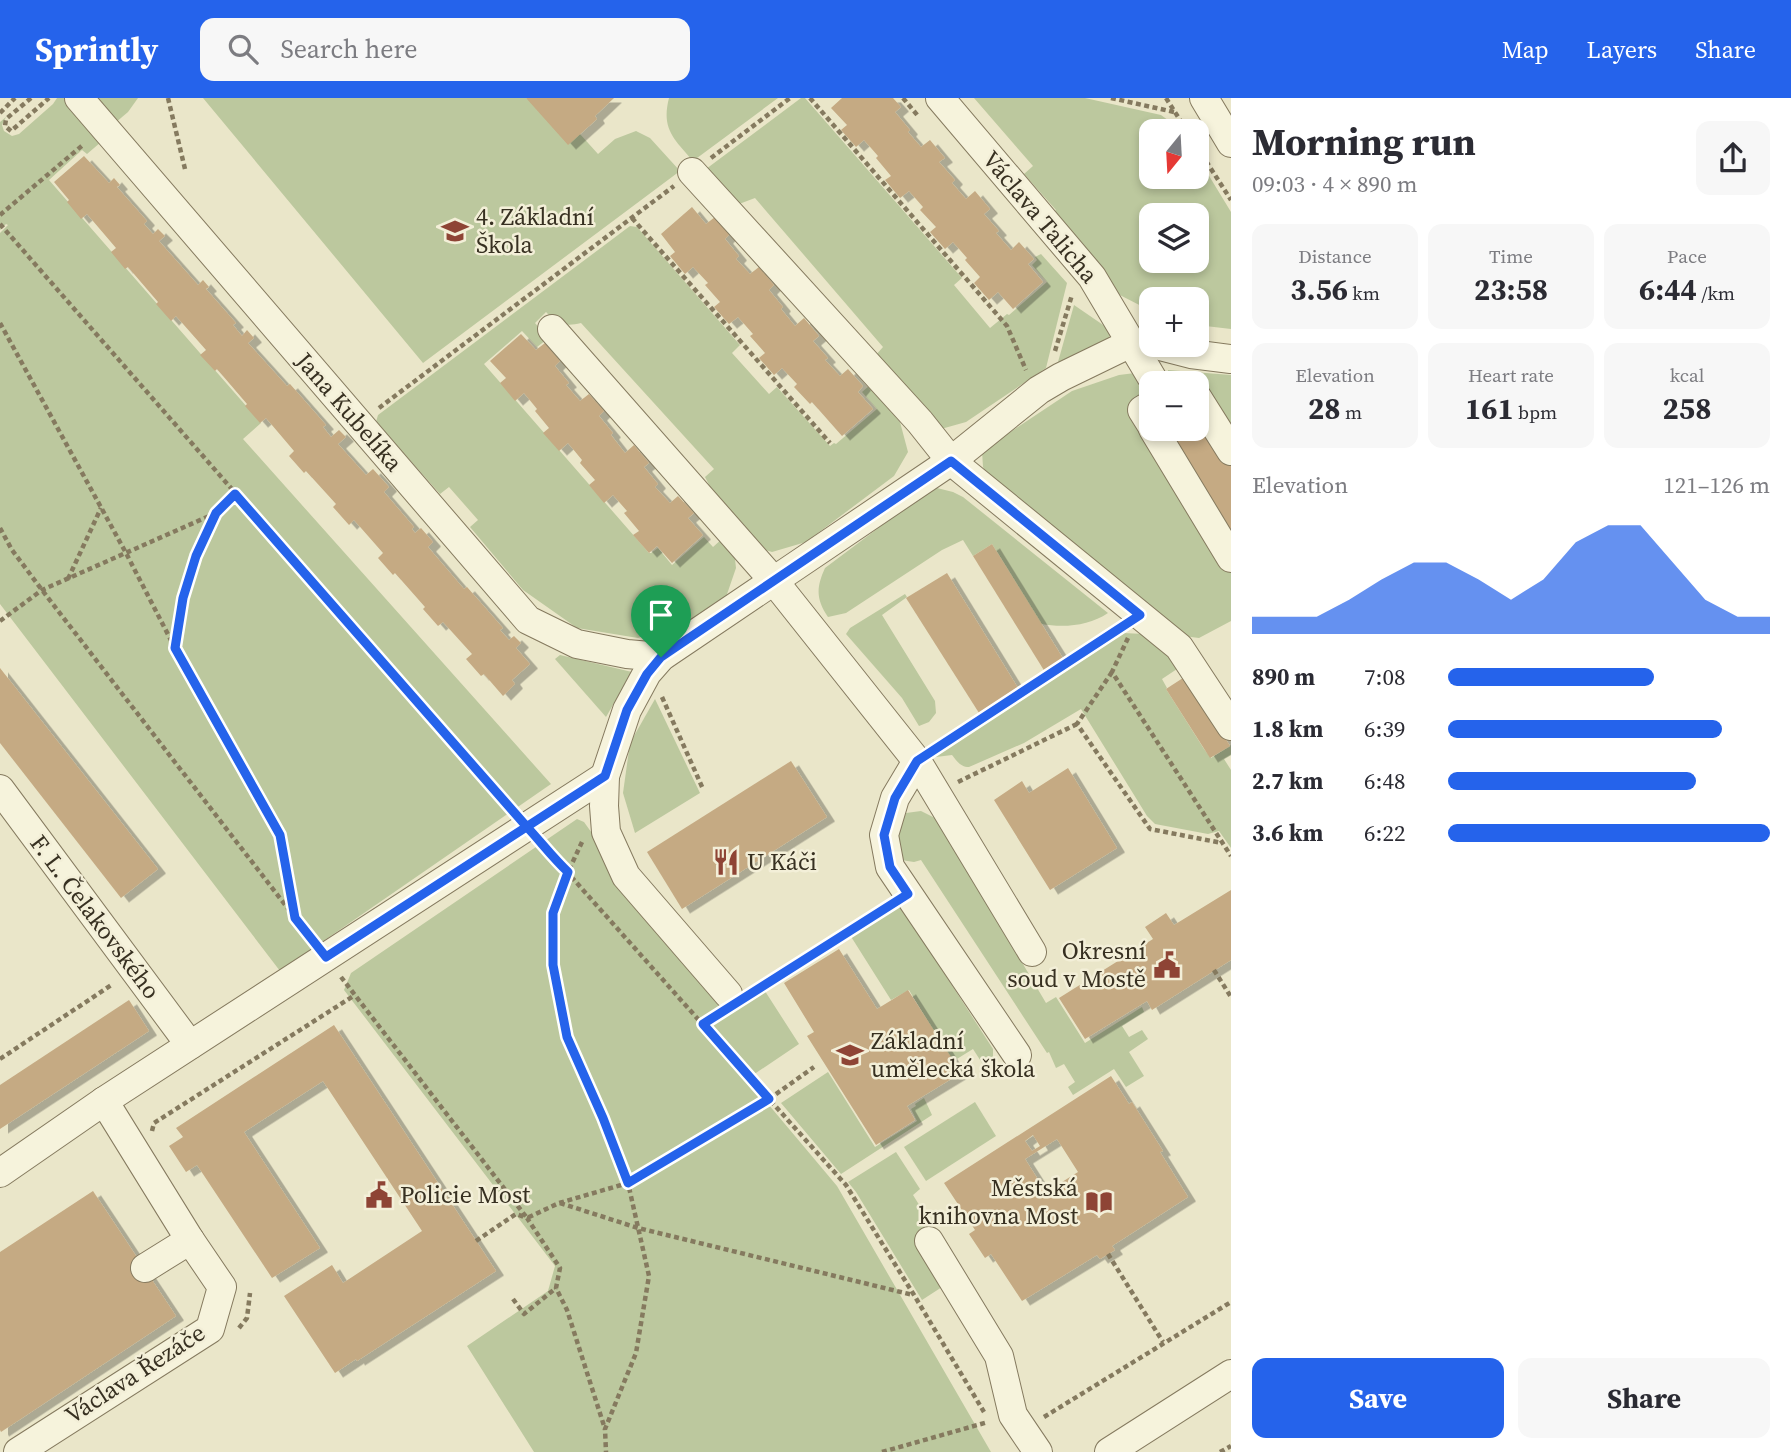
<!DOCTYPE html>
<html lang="en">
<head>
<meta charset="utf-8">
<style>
	:root { --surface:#fff; --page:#f7f7f7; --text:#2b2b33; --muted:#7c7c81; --accent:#2563eb }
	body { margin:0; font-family:"Source Serif 4",serif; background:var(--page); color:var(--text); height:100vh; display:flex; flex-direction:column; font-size:26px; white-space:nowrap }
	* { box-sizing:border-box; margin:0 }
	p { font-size:23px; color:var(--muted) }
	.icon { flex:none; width:38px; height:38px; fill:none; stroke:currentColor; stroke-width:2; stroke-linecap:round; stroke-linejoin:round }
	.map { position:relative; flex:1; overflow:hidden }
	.drawer { display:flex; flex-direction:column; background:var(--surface); width:560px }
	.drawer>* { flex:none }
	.needle { width:46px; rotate:198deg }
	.buttons { position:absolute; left:1139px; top:21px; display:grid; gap:14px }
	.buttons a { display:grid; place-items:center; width:70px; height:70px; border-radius:14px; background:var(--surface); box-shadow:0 4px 10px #0003; font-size:35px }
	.pin { position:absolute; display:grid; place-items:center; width:60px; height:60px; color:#fff; margin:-72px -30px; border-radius:50% 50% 50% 0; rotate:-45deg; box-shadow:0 0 7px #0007 }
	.pin .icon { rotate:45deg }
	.round { display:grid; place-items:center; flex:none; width:74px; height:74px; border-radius:14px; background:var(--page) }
	.headline { display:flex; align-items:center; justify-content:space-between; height:119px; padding:0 21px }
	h1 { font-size:38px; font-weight:700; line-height:52px }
	.metrics { display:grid; grid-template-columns:repeat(3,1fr); gap:10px; height:119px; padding:7px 21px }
	.metrics div { display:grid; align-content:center; border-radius:14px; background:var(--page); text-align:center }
	.metrics b { font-size:30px; font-weight:700 }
	.metrics small { font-size:19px; font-weight:400 }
	.metrics p { font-size:19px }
	.chart { height:196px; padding:14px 21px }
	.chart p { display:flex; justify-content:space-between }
	.chart svg { width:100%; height:126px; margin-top:7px; fill:var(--accent); opacity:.7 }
	.action { display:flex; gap:14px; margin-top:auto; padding:14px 21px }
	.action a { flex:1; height:80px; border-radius:14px; background:var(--accent); color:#fff; font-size:28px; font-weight:700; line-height:80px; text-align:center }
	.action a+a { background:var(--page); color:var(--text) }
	ul { padding:0 21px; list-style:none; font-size:23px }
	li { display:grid; grid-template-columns:112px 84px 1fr; align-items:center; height:52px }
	li i { height:18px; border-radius:9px; background:var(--accent) }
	header { display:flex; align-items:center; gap:42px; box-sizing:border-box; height:98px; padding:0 35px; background:var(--accent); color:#fff }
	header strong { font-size:33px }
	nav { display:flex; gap:38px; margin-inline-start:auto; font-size:24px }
	.search { width:490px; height:63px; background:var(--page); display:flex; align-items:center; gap:18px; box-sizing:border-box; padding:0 24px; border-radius:14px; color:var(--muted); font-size:26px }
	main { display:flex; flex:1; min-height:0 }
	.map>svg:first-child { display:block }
	.green { fill:#bcc89e; fill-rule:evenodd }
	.building { fill:#c5aa83; fill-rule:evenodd; filter:url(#shadow) }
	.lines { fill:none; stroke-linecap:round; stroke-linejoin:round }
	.minor-casing { stroke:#857a5f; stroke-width:30 }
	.path { stroke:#857a5f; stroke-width:4.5; stroke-dasharray:5 3.5; stroke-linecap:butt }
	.minor { stroke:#f6f3dc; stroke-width:28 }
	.route-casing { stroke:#fff; stroke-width:14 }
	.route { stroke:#2563eb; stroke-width:9 }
	.labels { text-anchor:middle; stroke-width:5; stroke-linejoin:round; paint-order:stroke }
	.poi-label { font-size:24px; fill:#373021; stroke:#f3efd8; text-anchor:start }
	.street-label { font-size:24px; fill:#373021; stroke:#f3efd8 }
</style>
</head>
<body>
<header>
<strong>Sprintly</strong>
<div class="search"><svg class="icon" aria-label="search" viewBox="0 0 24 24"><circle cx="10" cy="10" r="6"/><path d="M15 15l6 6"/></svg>Search here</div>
<nav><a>Map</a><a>Layers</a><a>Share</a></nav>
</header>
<main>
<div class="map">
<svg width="1231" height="1354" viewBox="0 0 1231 1354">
	<defs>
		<filter id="shadow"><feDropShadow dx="8" dy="4.5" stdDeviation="0" flood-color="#0004"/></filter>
	</defs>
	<rect width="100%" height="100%" fill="#eae6c9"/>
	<g class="green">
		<polygon points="57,0 64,0 101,44 87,56 82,52 49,82 261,325 243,341 551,686 280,873 0,506 0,135 8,127 6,126 0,132 0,24 6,19 2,27 4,33 12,38 19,36 53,6"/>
		<polygon points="92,0 138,0 128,14 115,25"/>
		<polygon points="203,0 526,0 580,36 598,56 615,41 636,33 650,40 680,73 423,265"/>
		<path d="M669 0H778L693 63C674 41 661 31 669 0Z"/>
		<polygon points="801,0 805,0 962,180 954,187 990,230 1007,216 1009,217 1047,184 1032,167 1037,162 1035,159 1041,156 1067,185 1046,270 966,324 941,331 875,258 883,249 755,100 739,106 702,74"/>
		<path d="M974 0H1085L1161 17 1180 31 1182 33H1152V79H1197V58L1231 114V231L1197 227V201H1152L1151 213 1112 193 1044 122 1056 112 1024 76 1033 68ZM1152 117H1197V163H1152Z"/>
		<path d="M630 128 637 129 740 247 732 255 769 296 777 289 830 348 834 345 836 346 877 311 862 294 869 288 900 324 908 354 894 378 806 444 772 454 762 451 725 418 705 379 714 371 581 225C565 229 557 226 546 214L535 225 560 254 546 242 537 249 522 233 484 266 649 455H651L658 450 672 467 704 439 713 449 723 440 730 450 735 461 736 470 725 502 705 519 638 540 577 530 523 492 470 429 478 422 449 389 440 396 376 324 378 317Z"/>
		<polygon points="1074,207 1109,231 1111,234 1108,243 1058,264"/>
		<polygon points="1168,272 1231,277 1231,344 1197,285 1168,282"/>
		<polygon points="1135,275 1141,295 1131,306 1231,466 1231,523 1199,540 1183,538 993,386 983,369 982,353 1072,293 1119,277"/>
		<path d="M933 389 953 394 963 399 1108 515C1089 528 1064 530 1041 526L992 446 973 458 963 442 942 452 846 515 828 519C816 501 816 490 825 470Z"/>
		<polygon points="905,496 907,499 882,517 935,603 936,615 929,624 919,628 902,600 846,536 850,530"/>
		<path d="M1123 535 1144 536 1168 556 1180 569 1162 581 1167 590 1166 591 1204 651 1211 660 1231 647V657L1224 661 1231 672V750L1219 733 1208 736 1155 726 1147 718 1081 611 1024 645 969 669C960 669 957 663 952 657L936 659 937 652 1116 538Z"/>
		<polygon points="560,557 632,574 606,619 555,561"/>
		<polygon points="655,601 700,695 635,735 623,695 630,645"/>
		<path d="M921 713 937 721 1046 905 1056 899 1085 945 1142 909 1144 914 1122 928 1129 939 1142 932 1148 941 1129 954 1144 978 1126 989 1114 971 1073 997 1068 989 1075 984 1064 966 1056 970 1049 954 1047 955 921 762 914 764 901 762C895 743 898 733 906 715Z"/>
		<polygon points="577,721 584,724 594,738 611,776 727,913 763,890 799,946 747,981 837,1088 991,1354 534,1354 467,1248 548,1193 555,1168 344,892 351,875"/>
		<polygon points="899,805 993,951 993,961 984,968 973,951 952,964 909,892 891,902 850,837"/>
		<polygon points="828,974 875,1049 917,1023 911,1011 916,1008 915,1006 924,1000 932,1017 841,1076 781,1005"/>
		<polygon points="975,1004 996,1038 926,1083 904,1049"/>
		<polygon points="896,1054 920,1091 913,1097 962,1176 922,1202 856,1094 848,1084"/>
	</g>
	<g class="building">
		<polygon points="526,0 614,0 595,18 597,21 568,47"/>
		<polygon points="842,0 893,0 901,9 895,14 910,32 908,34 921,49 930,42 945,60 939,64 955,82 952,85 966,101 975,93 990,111 984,116 999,133 996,135 1011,152 1019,144 1034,161 1028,166 1043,184 1013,211 998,194 989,202 974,185 980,179 965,162 967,160 953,144 945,151 930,134 936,129 920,112 923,109 909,93 900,100 885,82 891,78 876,60 878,58 864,42 856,49 841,32 847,27 831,10"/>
		<polygon points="84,58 109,85 114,80 120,87 117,89 147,123 144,126 153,136 158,131 165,138 159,143 198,187 203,182 209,189 206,191 236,225 233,227 242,238 247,232 254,240 248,245 287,288 290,286 326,327 323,329 331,339 339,332 346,339 338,346 366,377 373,371 389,389 384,394 414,429 412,431 415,435 421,430 433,444 428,449 464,491 467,489 503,530 500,532 509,542 514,538 521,545 516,550 530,566 512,582 515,586 503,598 484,576 481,578 466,561 472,556 443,524 438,528 423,511 425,509 395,475 393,477 378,460 383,455 354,422 349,427 333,409 336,406 306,373 304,375 289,358 294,353 266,320 260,325 245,308 247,306 217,271 215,273 200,257 206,252 176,218 171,223 156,206 158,204 128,169 125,171 111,154 116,150 87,116 81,121 67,104 69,102 54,84"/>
		<polygon points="692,109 706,126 715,119 730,136 725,141 739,158 736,161 750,176 759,169 774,187 769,192 783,209 781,211 795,228 804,220 819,238 813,243 828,260 825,262 840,278 848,271 863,288 858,294 873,311 842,338 812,304 810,306 794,289 797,286 782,270 774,277 759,260 765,255 750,238 753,236 738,219 729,226 714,209 720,204 705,187 708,185 693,169 685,176 670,158 675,154 661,136"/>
		<polygon points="521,236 536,252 545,245 560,263 555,268 569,285 566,287 580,303 589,296 604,313 599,318 613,335 611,337 625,355 634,347 649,365 644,369 658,386 655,389 670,405 678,398 694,415 688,420 703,437 672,465 657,448 649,455 633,437 639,433 624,415 627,413 613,397 604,405 589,387 595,382 580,365 582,362 568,345 559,353 543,335 549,330 535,313 537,311 524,295 515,303 500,285 506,280 490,263"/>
		<polygon points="1197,313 1231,367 1231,438 1164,331 1197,331"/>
		<polygon points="992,446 1064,562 1045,574 973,458"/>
		<polygon points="947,475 1018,590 979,615 906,500"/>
		<polygon points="0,570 158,771 121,800 0,645"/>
		<polygon points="1186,578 1230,648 1210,660 1166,591"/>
		<polygon points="791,663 827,719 682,811 647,754"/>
		<polygon points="1068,670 1117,750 1050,792 994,702 1022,683 1029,695"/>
		<polygon points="1231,792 1231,862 1152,912 1147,903 1085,941 1059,900 1153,841 1145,829 1166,815 1174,827"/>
		<polygon points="839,851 877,911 908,892 961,975 907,1008 915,1022 876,1047 807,938 814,934 784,885"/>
		<polygon points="129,902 149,933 0,1031 0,987"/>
		<polygon points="334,927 496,1173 357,1263 356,1261 335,1275 284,1198 332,1167 343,1185 422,1133 323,983 244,1034 320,1150 272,1180 197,1067 186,1074 169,1048 183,1039 176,1030"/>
		<path d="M1111 978 1129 1006 1132 1004 1163 1053 1160 1054 1188 1099 1112 1148 1115 1152 1100 1161 1097 1157 1022 1203 991 1156 985 1160 969 1136 975 1132 944 1085ZM1033 1037 1040 1048 1032 1053 1025 1043ZM1057 1041 1078 1074 1046 1094 1025 1061Z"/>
		<polygon points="93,1093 176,1218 1,1334 0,1332 0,1154"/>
	</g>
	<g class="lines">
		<defs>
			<g id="minor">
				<polyline points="79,0 528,522 577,546 627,556 661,559"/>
				<polyline points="940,0 1092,179 1155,285"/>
				<polyline points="1204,0 1231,45"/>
				<polyline points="692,74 920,324 951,363 1179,549 1231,628"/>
				<polyline points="552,231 774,483 917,663 1032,854"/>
				<polyline points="1156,247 1191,256 1231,261"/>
				<polyline points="1197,299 1231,353"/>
				<polyline points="1152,306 1142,312 1152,328"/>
				<polyline points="1153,331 1231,460"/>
				<polyline points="917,663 895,700 884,737 890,769 1017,957"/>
				<polyline points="0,691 190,947"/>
				<polyline points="728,896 626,778 606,734 604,708 605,678 627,612 647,575 661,559 951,363 1039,292 1061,279 1131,245 1152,246"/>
				<polyline points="0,1075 104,1003 605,678"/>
				<polyline points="929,1143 999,1258 1013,1317 1038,1354"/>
				<polyline points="145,1170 190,1142"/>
				<polyline points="18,1354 210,1231 222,1189 190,1142 104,1003"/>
				<polyline points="1109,1354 1231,1276"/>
			</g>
		</defs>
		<use href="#minor" class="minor-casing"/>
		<g class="path">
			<polyline points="31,0 6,21 5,28 11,33 49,0"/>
			<polyline points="168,0 185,71"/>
			<polyline points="810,0 1007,228 1026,272"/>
			<polyline points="903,0 918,18"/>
			<polyline points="1111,0 1174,14"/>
			<polyline points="1166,0 1187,33"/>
			<polyline points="0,15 15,0"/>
			<polyline points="1197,49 1231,102"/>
			<polyline points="711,60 790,0"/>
			<polyline points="0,117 84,46"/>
			<polyline points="632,120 830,345"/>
			<polyline points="0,126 510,709"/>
			<polyline points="0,225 126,455 175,550 280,737 295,816"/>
			<polyline points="1055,253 1072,197"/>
			<polyline points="379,310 674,88"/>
			<polyline points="0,430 12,452 42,492 310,839"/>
			<polyline points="68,481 101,410"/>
			<polyline points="0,523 42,492 216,415 235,396"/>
			<polyline points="1128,540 1112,574 1231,758"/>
			<polyline points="176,547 183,500 196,458 215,416"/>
			<polyline points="1112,574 1077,626 1150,731 1222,745"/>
			<polyline points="662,599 703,691"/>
			<polyline points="939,649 1119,531"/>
			<polyline points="958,684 1077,626"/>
			<polyline points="582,744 568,774 553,815 553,868 567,939 603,1020 628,1085 649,1178 636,1255 605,1331 606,1354"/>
			<polyline points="543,747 769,1001 814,969"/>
			<polyline points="1214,872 1231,899"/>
			<polyline points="341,879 527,1120 559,1105 628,1085 769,1001 846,1087 914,1197 984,1314"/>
			<polyline points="754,894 888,809"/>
			<polyline points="703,926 717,917"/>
			<polyline points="0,961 113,886"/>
			<polyline points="152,1033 154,1025 355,897"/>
			<polyline points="560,1105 638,1130 913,1197"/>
			<polyline points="476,1143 516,1116 527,1120 560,1170 556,1190 567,1212 605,1331"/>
			<polyline points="1108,1156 1163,1244"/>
			<polyline points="513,1201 524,1216 556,1190"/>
			<polyline points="239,1230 247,1220 250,1195"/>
			<polyline points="1044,1319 1231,1204"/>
			<polyline points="882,1354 988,1324"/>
			<polyline points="1220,1354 1231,1348"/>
		</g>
		<use href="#minor" class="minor"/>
	</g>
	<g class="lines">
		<defs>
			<path id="route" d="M661 559 647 576 627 612 605 678 326 859 295 820 280 737 175 550 183 500 196 458 216 415 235 396 527 729C541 744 553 760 568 774L553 815V867L567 939 603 1020 628 1085 769 1001 703 926 908 796 890 769 884 737 895 700 917 663 1140 517 951 363 661 559"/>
		</defs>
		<use href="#route" class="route-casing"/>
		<use href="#route" class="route"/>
	</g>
	<defs>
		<symbol id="school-bare" viewBox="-9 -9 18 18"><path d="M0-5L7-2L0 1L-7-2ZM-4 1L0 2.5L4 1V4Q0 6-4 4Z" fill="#8e4435" stroke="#f3efd8" stroke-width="2.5" paint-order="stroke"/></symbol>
		<symbol id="restaurant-bare" viewBox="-9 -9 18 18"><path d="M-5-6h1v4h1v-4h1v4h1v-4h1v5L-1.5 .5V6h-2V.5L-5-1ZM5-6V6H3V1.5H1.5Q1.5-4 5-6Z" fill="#8e4435" stroke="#f3efd8" stroke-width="2.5" paint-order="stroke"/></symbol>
		<symbol id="civic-bare" viewBox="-9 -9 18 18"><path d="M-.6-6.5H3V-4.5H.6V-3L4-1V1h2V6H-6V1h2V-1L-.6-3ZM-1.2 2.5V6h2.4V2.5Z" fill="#8e4435" stroke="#f3efd8" stroke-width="2.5" paint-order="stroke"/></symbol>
		<symbol id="library-bare" viewBox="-9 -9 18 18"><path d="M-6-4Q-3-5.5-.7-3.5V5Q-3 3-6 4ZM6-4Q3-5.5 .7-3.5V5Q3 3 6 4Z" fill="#8e4435" stroke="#f3efd8" stroke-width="2.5" paint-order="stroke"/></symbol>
	</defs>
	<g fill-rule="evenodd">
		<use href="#school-bare" x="436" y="114" width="38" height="38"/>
		<use href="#restaurant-bare" x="707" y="745" width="38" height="38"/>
		<use href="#civic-bare" x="1148" y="848" width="38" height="38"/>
		<use href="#school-bare" x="831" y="938" width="38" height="38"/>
		<use href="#civic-bare" x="360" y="1078" width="38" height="38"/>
		<use href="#library-bare" x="1080" y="1085" width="38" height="38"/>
	</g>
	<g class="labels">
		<g class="poi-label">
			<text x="476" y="127">4. Základní<tspan x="476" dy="28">Škola</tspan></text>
			<text x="747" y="772">U Káči</text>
			<text x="1146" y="861" text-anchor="end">Okresní<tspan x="1146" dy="28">soud v Mostě</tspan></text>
			<text x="871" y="951">Základní<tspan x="871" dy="28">umělecká škola</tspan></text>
			<text x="1078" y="1098" text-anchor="end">Městská<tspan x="1078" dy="28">knihovna Most</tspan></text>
			<text x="400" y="1105">Policie Most</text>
		</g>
		<g class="street-label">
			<text transform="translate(1040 119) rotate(50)" y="8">Václava Talicha</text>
			<text transform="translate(349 314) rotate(49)" y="8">Jana Kubelíka</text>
			<text transform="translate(95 819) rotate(53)" y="8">F. L. Čelakovského</text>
			<text transform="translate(135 1276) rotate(-33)" y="8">Václava Řezáče</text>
		</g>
	</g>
</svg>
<div class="buttons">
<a><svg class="needle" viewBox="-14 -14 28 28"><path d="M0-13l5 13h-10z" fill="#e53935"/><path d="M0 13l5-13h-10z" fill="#7c7c81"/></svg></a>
<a><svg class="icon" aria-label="layers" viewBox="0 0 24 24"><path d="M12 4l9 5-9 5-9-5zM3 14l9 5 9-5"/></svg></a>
<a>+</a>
<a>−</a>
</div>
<div class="pin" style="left:661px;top:559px;background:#1e9e55"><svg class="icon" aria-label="arrive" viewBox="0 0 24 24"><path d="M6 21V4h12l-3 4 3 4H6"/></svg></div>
</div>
<section class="drawer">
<div class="headline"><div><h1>Morning run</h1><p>09:03 · 4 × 890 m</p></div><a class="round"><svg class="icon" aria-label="share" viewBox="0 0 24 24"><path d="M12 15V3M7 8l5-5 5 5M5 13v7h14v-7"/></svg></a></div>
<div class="metrics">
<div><p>Distance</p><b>3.56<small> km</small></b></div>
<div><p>Time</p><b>23:58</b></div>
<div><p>Pace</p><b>6:44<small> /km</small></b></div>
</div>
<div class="metrics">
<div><p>Elevation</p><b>28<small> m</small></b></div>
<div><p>Heart rate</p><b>161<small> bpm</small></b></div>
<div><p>kcal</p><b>258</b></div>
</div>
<div class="chart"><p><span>Elevation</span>121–126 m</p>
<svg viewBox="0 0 160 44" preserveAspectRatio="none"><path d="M0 44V38L10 38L20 38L30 32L40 25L50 19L60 19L70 25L80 32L90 25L100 12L110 6L120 6L130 19L140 32L150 38L160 38V44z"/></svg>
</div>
<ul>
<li><b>890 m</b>7:08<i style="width:64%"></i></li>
<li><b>1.8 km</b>6:39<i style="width:85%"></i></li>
<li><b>2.7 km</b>6:48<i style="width:77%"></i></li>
<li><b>3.6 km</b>6:22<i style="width:100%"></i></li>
</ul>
<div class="action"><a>Save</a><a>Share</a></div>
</section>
</main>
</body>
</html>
